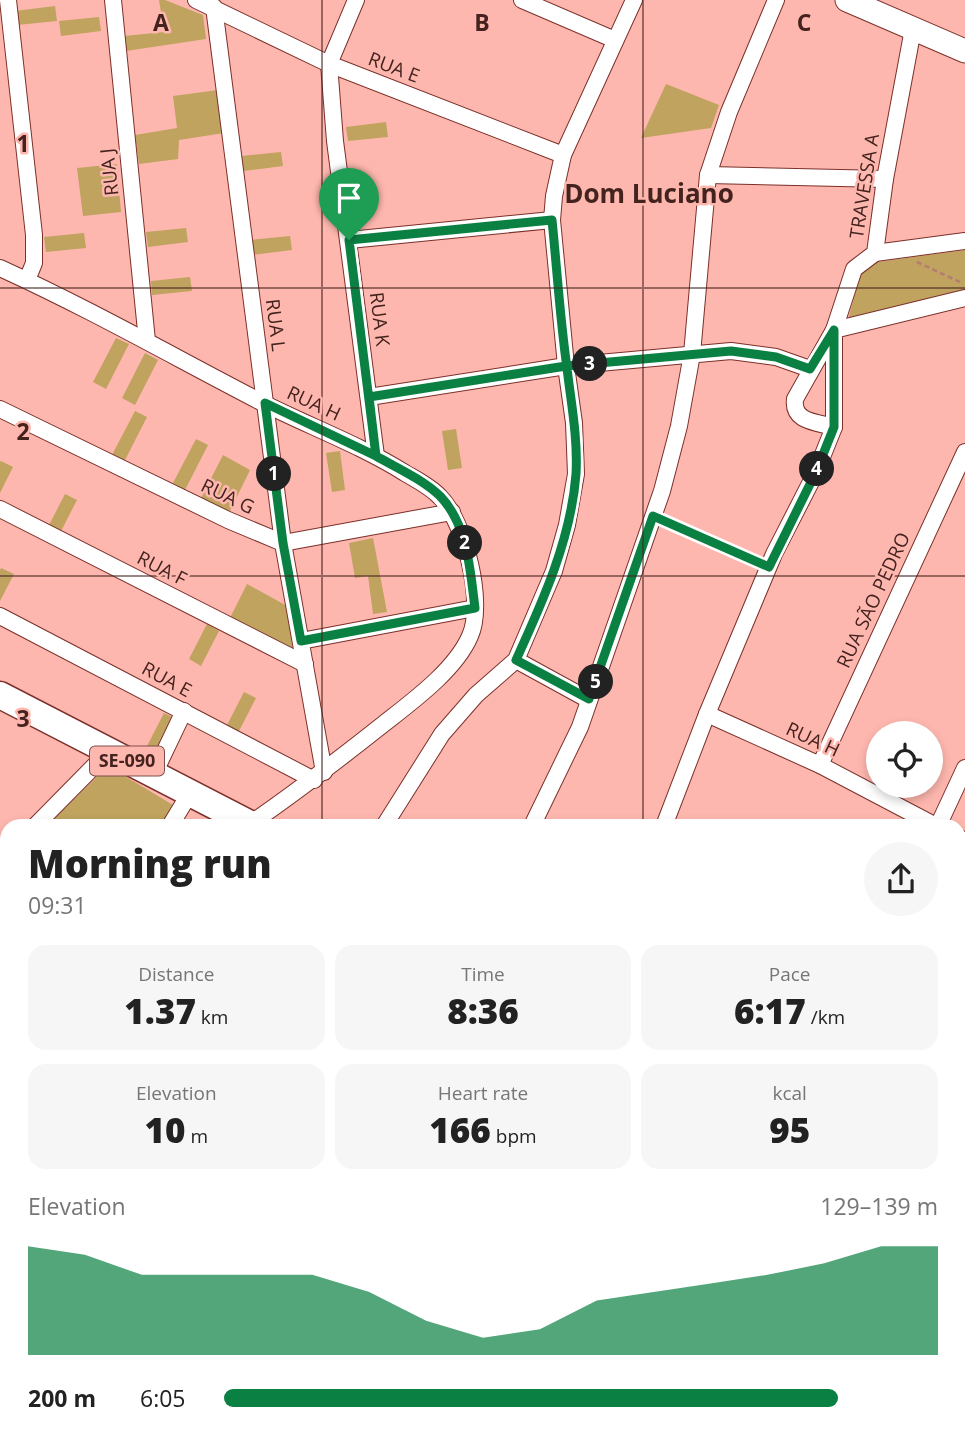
<!DOCTYPE html>
<html lang="en">
<head>
<meta charset="utf-8">
<style>
	:root { --surface:#fff; --page:#f6f6f6; --text:#222; --muted:#767676; --accent:#0b8043 }
	body { margin:0; font-family:"Open Sans",sans-serif; background:var(--page); color:var(--text); height:100vh; display:flex; flex-direction:column; font-size:26px; white-space:nowrap }
	* { box-sizing:border-box; margin:0 }
	p { font-size:23px; color:var(--muted) }
	.icon { flex:none; width:38px; height:38px; fill:none; stroke:currentColor; stroke-width:2; stroke-linecap:round; stroke-linejoin:round }
	.map { position:relative; flex:1; overflow:hidden }
	.details { position:absolute; left:0px; top:819px; width:966px; height:621px; display:flex; flex-direction:column; background:var(--surface); border-radius:21px 21px 0 0; box-shadow:0 4px 10px #0003 }
	.details>* { flex:none }
	.buttons { position:absolute; left:866px; top:721px; display:grid; gap:14px }
	.buttons a { display:grid; place-items:center; width:77px; height:77px; border-radius:50%; background:var(--surface); box-shadow:0 4px 10px #0003; font-size:35px }
	.pin { position:absolute; display:grid; place-items:center; width:60px; height:60px; color:#fff; margin:-72px -30px; border-radius:50% 50% 50% 0; rotate:-45deg; box-shadow:0 0 7px #0007 }
	.pin .icon { rotate:45deg }
	.km { position:absolute; width:35px; height:35px; margin:-18px; border-radius:50%; background:#222; color:#fff; font-size:19px; line-height:35px; text-align:center }
	.round { display:grid; place-items:center; flex:none; width:74px; height:74px; border-radius:37px; background:var(--page) }
	.summary { display:flex; align-items:center; justify-content:space-between; height:119px; padding:0 28px }
	h1 { font-size:38px; font-weight:800; line-height:52px }
	.figures { display:grid; grid-template-columns:repeat(3,1fr); gap:10px; height:119px; padding:7px 28px }
	.figures div { display:grid; align-content:center; border-radius:18px; background:var(--page); text-align:center }
	.figures b { font-size:35px; font-weight:800 }
	.figures small { font-size:19px; font-weight:400 }
	.figures p { font-size:19px }
	.chart { height:196px; padding:14px 28px }
	.chart p { display:flex; justify-content:space-between }
	.chart svg { width:100%; height:126px; margin-top:7px; fill:var(--accent); opacity:.7 }
	ul { padding:0 28px; list-style:none; font-size:23px }
	li { display:grid; grid-template-columns:112px 84px 1fr; align-items:center; height:52px }
	li i { height:18px; border-radius:9px; background:var(--accent) }
	.map>svg:first-child { display:block }
	.green { fill:#bfa35f }
	.lines { fill:none; stroke-linecap:round; stroke-linejoin:round }
	.lane-casing { stroke:#7b302a; stroke-width:10 }
	.street-casing { stroke:#7b302a; stroke-width:18 }
	.secondary-casing { stroke:#7b302a; stroke-width:25 }
	.primary-casing { stroke:#7b302a; stroke-width:29 }
	.path { stroke:#b47c75; stroke-width:2.5; stroke-dasharray:5 3.5; stroke-linecap:butt }
	.lane { stroke:#fff; stroke-width:8 }
	.street { stroke:#fff; stroke-width:16 }
	.secondary { stroke:#fff; stroke-width:23 }
	.primary { stroke:#fff; stroke-width:26 }
	.route-casing { stroke:#fff; stroke-width:14 }
	.route { stroke:#0b8043; stroke-width:9 }
	.grid { fill:none; stroke:#44231f; stroke-width:2; stroke-opacity:0.55 }
	.labels { text-anchor:middle; stroke-width:5; stroke-linejoin:round; paint-order:stroke }
	.shield { fill:#feb7ae; stroke:#7c4f4a; stroke-width:2 }
	.shield-label { font-size:18px; font-weight:bold; fill:#44231f }
	.street-label { font-size:19px; fill:#44231f; stroke:#feb7ae }
	.district-label { font-size:26px; font-weight:bold; fill:#44231f; stroke:#feb7ae }
	.grid-label { font-size:23px; text-anchor:middle; font-weight:bold; fill:#44231f; stroke:#feb7ae; stroke-width:5; stroke-linejoin:round; paint-order:stroke }
</style>
</head>
<body>
<div class="map">
<svg width="965" height="1439" viewBox="0 0 965 1439">
	<rect width="100%" height="100%" fill="#feb7ae"/>
	<g class="green">
		<polygon points="159,0 165,0 203,15 206,39 126,51 124,36 164,32"/>
		<polygon points="55,6 57,21 17,25 15,11"/>
		<polygon points="99,17 101,31 61,36 59,21"/>
		<polygon points="666,84 719,105 711,128 641,138"/>
		<polygon points="218,90 224,133 179,140 178,159 139,164 135,135 177,128 173,96"/>
		<polygon points="386,122 388,137 348,141 346,127"/>
		<polygon points="281,152 283,166 243,171 241,156"/>
		<polygon points="117,164 121,212 83,216 77,168"/>
		<polygon points="186,228 188,242 148,247 146,232"/>
		<polygon points="84,233 86,248 46,252 44,237"/>
		<polygon points="290,236 292,250 252,255 250,240"/>
		<polygon points="965,250 965,291 848,320 860,275 870,263"/>
		<polygon points="190,277 192,291 152,295 151,281"/>
		<polygon points="116,338 129,344 106,389 93,382"/>
		<polygon points="145,353 158,360 135,405 122,398"/>
		<polygon points="135,411 147,417 124,462 112,455"/>
		<polygon points="456,429 462,468 448,470 442,431"/>
		<polygon points="196,439 208,445 185,490 173,483"/>
		<polygon points="340,451 345,490 332,492 326,453"/>
		<polygon points="223,455 250,470 229,513 200,500"/>
		<polygon points="1,461 13,467 0,493 0,462"/>
		<polygon points="65,494 77,500 59,535 47,529"/>
		<polygon points="373,538 387,612 373,614 368,576 355,578 349,543"/>
		<polygon points="1,568 14,574 0,601 0,570"/>
		<polygon points="247,584 287,606 293,654 229,620"/>
		<polygon points="207,624 219,631 201,666 189,659"/>
		<polygon points="244,692 256,698 238,733 226,727"/>
		<polygon points="164,713 176,719 158,754 146,748"/>
		<polygon points="108,766 173,805 161,826 84,826 76,822 72,826 47,826"/>
		<polygon points="7,865 7,945 0,941 0,872"/>
		<polygon points="97,1433 138,1433 139,1439 95,1439"/>
		<polygon points="472,1433 633,1433 636,1439 472,1439"/>
	</g>
	<g class="lines">
		<defs>
			<g id="lane">
				<polyline points="404,1433 405,1439"/>
				<polyline points="294,1439 294,1433"/>
			</g>
			<g id="street">
				<polyline points="8,0 34,235 34,263 27,280"/>
				<polyline points="113,0 147,341"/>
				<polyline points="196,0 329,64 563,155"/>
				<polyline points="356,0 329,64 335,141 376,456"/>
				<polyline points="522,0 615,40"/>
				<polyline points="214,7 283,543 324,772"/>
				<polyline points="708,175 885,179"/>
				<polyline points="349,240 552,220"/>
				<polyline points="875,253 965,241"/>
				<path d="M0 268C90 309 176 358 263 403 311 427 360 445 405 473 417 480 431 487 440 497 465 522 485 603 470 636 455 671 410 703 381 726 338 760 295 793 250 824"/>
				<polyline points="369,397 566,366 731,351 776,357 810,369"/>
				<polyline points="0,409 228,520 283,543 452,512"/>
				<path d="M834 427C816 422 792 422 795 399L834 330 854 269 875 253 885 179 913 29"/>
				<polyline points="0,509 305,664"/>
				<polyline points="0,616 314,780"/>
				<polyline points="301,641 475,608"/>
				<polyline points="516,660 589,700"/>
				<polyline points="707,714 820,765 936,826"/>
				<polyline points="820,765 965,452"/>
				<polyline points="153,776 184,711"/>
				<polyline points="35,826 109,751"/>
				<polyline points="170,826 190,793"/>
				<polyline points="384,826 442,734 476,695 516,660 554,571 567,525 576,474 574,423 566,366 552,220 554,196 563,155 634,0"/>
				<polyline points="532,826 580,727 662,491 679,426 692,354 708,175 729,112 776,0"/>
				<polyline points="664,826 707,714 774,554 816,472 834,427 834,330 965,298"/>
				<polyline points="938,826 965,768"/>
				<polyline points="959,838 965,841"/>
				<polyline points="0,861 7,854"/>
				<polyline points="959,1008 965,1011"/>
				<polyline points="0,1133 7,1116"/>
				<polyline points="959,1281 965,1279"/>
				<polyline points="0,1401 7,1381"/>
				<polyline points="854,1433 857,1439"/>
				<polyline points="88,1439 90,1433"/>
				<polyline points="185,1439 187,1433"/>
			</g>
			<g id="secondary">
				<polyline points="847,0 965,51"/>
				<polyline points="959,1421 965,1418"/>
				<polyline points="925,1439 936,1433"/>
			</g>
			<g id="primary">
				<polyline points="0,695 254,826"/>
				<polyline points="959,1188 965,1191"/>
			</g>
		</defs>
		<use href="#lane" class="lane-casing"/>
		<use href="#street" class="street-casing"/>
		<use href="#secondary" class="secondary-casing"/>
		<use href="#primary" class="primary-casing"/>
		<g class="path">
			<polyline points="917,262 962,283"/>
			<polyline points="666,522 756,562"/>
		</g>
		<use href="#lane" class="lane"/>
		<use href="#street" class="street"/>
		<use href="#secondary" class="secondary"/>
		<use href="#primary" class="primary"/>
	</g>
	<g class="lines">
		<defs>
			<path id="route" d="M349 240 376 456 265 403 283 543 301 641 475 608C470 570 468 525 440 496 422 479 397 468 376 456L369 397 566 366 731 351 776 357 810 369 834 330V427L816 472 769 567 653 516 589 699 516 660C543 601 571 539 576 474 578 438 571 403 567 368 560 319 557 269 552 220L349 240"/>
		</defs>
		<use href="#route" class="route-casing"/>
		<use href="#route" class="route"/>
	</g>
	<path class="grid" d="M322 0V826M643 0V826M0 288H965M0 576H965M0 863H7M959 863H965M0 1151H7M959 1151H965M322 1433V1439M643 1433V1439"/>
	<g class="labels">
		<rect class="shield" x="90" y="746.5" width="74" height="29" rx="5"/>
		<g class="shield-label">
			<text x="127" y="767">SE-090</text>
		</g>
		<g class="street-label">
			<text transform="translate(394 67) rotate(21)" y="7">RUA E</text>
			<text transform="translate(109 172) rotate(-96)" y="7">RUA J</text>
			<text transform="translate(864 186) rotate(-81)" y="7">TRAVESSA A</text>
			<text transform="translate(380 319) rotate(83)" y="7">RUA K</text>
			<text transform="translate(276 325) rotate(83)" y="7">RUA L</text>
			<text transform="translate(314 403) rotate(25)" y="7">RUA H</text>
			<text transform="translate(228 496) rotate(26)" y="7">RUA G</text>
			<text transform="translate(162 568) rotate(27)" y="7">RUA F</text>
			<text transform="translate(873 600) rotate(-65)" y="7">RUA SÃO PEDRO</text>
			<text transform="translate(167 679) rotate(28)" y="7">RUA E</text>
			<text transform="translate(813 739) rotate(25)" y="7">RUA H</text>
		</g>
		<g class="district-label">
			<text x="649" y="203">Dom Luciano</text>
		</g>
	</g>
	<g class="grid-label">
		<text x="161" y="31">A</text>
		<text x="482" y="31">B</text>
		<text x="804" y="31">C</text>
		<text x="23" y="152">1</text>
		<text x="23" y="440">2</text>
		<text x="23" y="727">3</text>
	</g>
</svg>
<div class="buttons">
<a><svg class="icon" aria-label="locate" viewBox="0 0 24 24"><circle cx="12" cy="12" r="6"/><path d="M12 2v4M12 18v4M2 12h4M18 12h4"/></svg></a>
</div>
<div class="pin" style="left:349px;top:240px;background:#1e9e55"><svg class="icon" aria-label="arrive" viewBox="0 0 24 24"><path d="M6 21V4h12l-3 4 3 4H6"/></svg></div>
<b class="km" style="left:274px;top:474px">1</b>
<b class="km" style="left:465px;top:543px">2</b>
<b class="km" style="left:590px;top:364px">3</b>
<b class="km" style="left:817px;top:469px">4</b>
<b class="km" style="left:596px;top:682px">5</b>
<section class="details">
<div class="summary"><div><h1>Morning run</h1><p>09:31</p></div><a class="round"><svg class="icon" aria-label="share" viewBox="0 0 24 24"><path d="M12 15V3M7 8l5-5 5 5M5 13v7h14v-7"/></svg></a></div>
<div class="figures">
<div><p>Distance</p><b>1.37<small> km</small></b></div>
<div><p>Time</p><b>8:36</b></div>
<div><p>Pace</p><b>6:17<small> /km</small></b></div>
</div>
<div class="figures">
<div><p>Elevation</p><b>10<small> m</small></b></div>
<div><p>Heart rate</p><b>166<small> bpm</small></b></div>
<div><p>kcal</p><b>95</b></div>
</div>
<div class="chart"><p><span>Elevation</span>129–139 m</p>
<svg viewBox="0 0 160 44" preserveAspectRatio="none"><path d="M0 44V6L10 9L20 16L30 16L40 16L50 16L60 22L70 32L80 38L90 35L100 25L110 22L120 19L130 16L140 12L150 6L160 6V44z"/></svg>
</div>
<ul>
<li><b>200 m</b>6:05<i style="width:86%"></i></li>
</ul>
</section>
</div>
</body>
</html>
